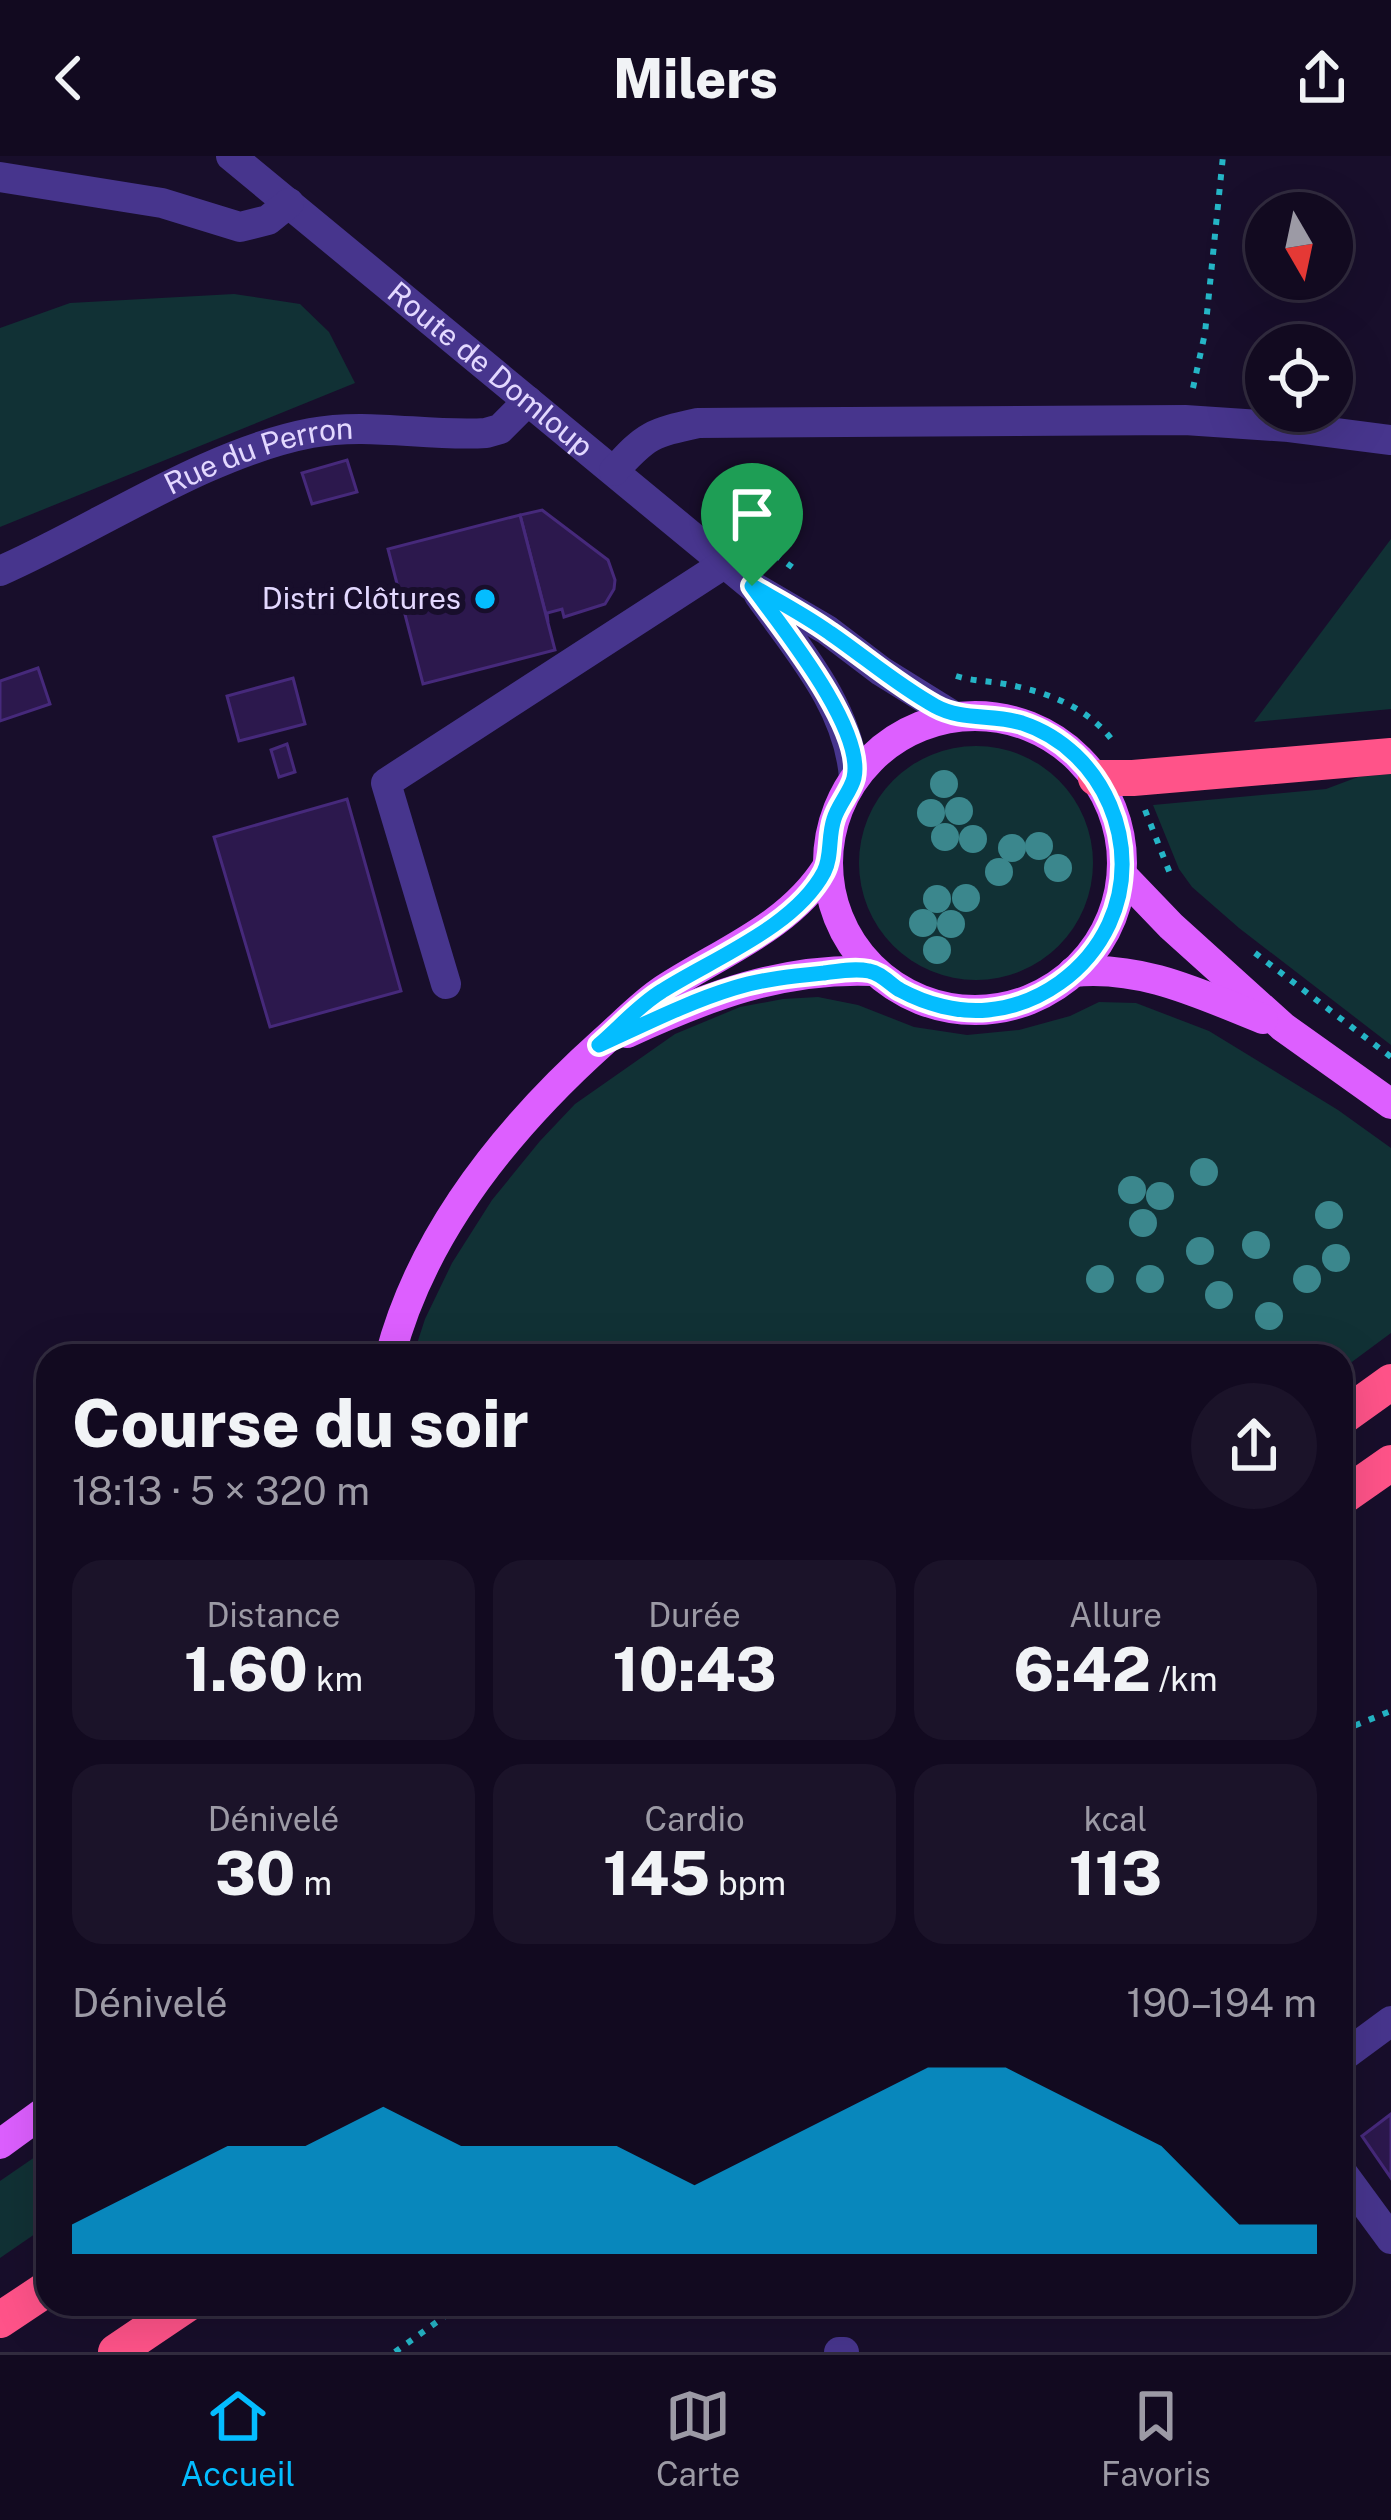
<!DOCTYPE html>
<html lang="fr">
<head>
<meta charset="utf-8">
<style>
	:root { --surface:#120a20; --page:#1b1329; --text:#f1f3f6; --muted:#9c9aa5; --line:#312b3e; --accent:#04bdff }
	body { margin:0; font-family:"Public Sans",sans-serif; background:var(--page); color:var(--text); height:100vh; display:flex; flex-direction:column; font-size:45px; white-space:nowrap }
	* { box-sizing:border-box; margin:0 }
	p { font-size:39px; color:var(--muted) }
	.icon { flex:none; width:66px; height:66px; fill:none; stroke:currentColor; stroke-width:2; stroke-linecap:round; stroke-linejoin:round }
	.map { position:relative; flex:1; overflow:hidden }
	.sheet { position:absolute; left:36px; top:1188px; width:1317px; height:972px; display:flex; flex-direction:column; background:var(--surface); border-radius:36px; box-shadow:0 12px 48px #0002,0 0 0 3px var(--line) }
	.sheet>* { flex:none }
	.needle { width:78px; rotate:171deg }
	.fabs { position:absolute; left:1245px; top:36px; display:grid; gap:24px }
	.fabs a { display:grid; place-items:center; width:108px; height:108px; border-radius:50%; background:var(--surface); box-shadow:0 12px 48px #0002,0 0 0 3px var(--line); font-size:60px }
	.pin { position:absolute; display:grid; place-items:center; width:102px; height:102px; color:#fff; margin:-123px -51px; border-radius:50% 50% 50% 0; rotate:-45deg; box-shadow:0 0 12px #0007 }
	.pin .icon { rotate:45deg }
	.round { display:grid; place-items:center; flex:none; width:126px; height:126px; border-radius:63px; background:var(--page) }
	.overview { display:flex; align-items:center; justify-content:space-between; height:204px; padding:0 36px }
	h1 { font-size:66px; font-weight:800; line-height:90px }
	.metrics { display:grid; grid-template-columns:repeat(3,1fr); gap:18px; height:204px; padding:12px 36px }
	.metrics div { display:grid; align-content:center; border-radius:30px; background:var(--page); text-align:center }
	.metrics b { font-size:60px; font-weight:800 }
	.metrics small { font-size:33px; font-weight:400 }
	.metrics p { font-size:33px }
	.chart { height:336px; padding:24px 36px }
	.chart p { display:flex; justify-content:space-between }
	.chart svg { width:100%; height:216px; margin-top:12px; fill:var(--accent); opacity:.7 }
	header { display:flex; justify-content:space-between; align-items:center; height:156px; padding:0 36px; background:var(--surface); font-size:54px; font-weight:800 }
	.tab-bar { display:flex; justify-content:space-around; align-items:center; height:168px; border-top:3px solid var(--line); background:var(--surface); font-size:33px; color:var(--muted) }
	.tab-bar a { display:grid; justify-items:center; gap:6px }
	.tab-bar .on { color:var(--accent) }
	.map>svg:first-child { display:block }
	.green { fill:#113135 }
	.building { fill:#2c184d; stroke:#46297b; stroke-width:3 }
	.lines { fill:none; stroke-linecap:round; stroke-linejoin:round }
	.path { stroke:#25b5c6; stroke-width:6; stroke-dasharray:6 9; stroke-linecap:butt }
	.minor { stroke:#47358d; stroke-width:30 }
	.major { stroke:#dd5fff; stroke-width:30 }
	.highway { stroke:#ff5389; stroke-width:36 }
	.tree { fill:#3b878d }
	.route-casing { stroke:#fff; stroke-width:24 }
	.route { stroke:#04bdff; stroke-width:15 }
	.poi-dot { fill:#04bdff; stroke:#180e2b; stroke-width:4.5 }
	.labels { text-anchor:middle; stroke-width:12; stroke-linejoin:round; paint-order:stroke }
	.street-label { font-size:30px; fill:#e3d8ff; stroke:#180e2b }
	.poi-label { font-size:30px; fill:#e3d8ff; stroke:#180e2b; text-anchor:end }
</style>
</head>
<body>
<header><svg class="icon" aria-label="back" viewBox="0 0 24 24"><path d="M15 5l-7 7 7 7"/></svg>Milers<svg class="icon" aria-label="share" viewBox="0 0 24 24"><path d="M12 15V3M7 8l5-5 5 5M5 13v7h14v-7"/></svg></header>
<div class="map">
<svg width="1391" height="2196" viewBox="0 0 1391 2196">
	<rect width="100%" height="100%" fill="#180e2b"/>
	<g class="green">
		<polygon points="234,138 300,148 329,176 355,227 0,371 0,172 70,147"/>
		<polygon points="1391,383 1391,553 1254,566"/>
		<circle cx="976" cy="707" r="117"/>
		<polygon points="1391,618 1391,889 1239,772 1192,731 1179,713 1153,649 1326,633 1358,621"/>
		<polygon points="818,841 858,849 914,871 967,879 1019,874 1070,860 1099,846 1136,847 1209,875 1338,954 1391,992 1391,1177 1341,1214 1341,1200 413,1200 425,1163 452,1107 492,1044 540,985 575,948 675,878 740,851 783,843"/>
		<polygon points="48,1992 48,2069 0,2102 0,2025"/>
	</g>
	<g class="building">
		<polygon points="347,304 357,336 312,348 302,317"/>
		<polygon points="542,354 608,404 615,424 614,433 605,448 564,461 562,453 547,457 548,466 520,359"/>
		<polygon points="520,359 555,494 423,528 388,393"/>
		<polygon points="38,512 50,548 0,565 0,525"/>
		<polygon points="293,522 305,568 239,585 227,540"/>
		<polygon points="287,588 295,616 279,621 271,594"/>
		<polygon points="347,643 401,835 270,871 214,681"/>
		<polygon points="1391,1958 1391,2022 1362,1980"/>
	</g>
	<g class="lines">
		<g class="path">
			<polyline points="1193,232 1205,177 1223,0"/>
			<polyline points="739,372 796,414"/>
			<path d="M956 520C972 525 989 525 1005 528 1048 536 1090 552 1115 588"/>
			<polyline points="1145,654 1171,720"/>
			<polyline points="1255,797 1391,901"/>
			<polyline points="1341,1575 1391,1555"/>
			<polyline points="395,2196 462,2148"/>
		</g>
		<g class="minor">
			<path id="s1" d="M231 0 752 430 827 474 881 515 955 561"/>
			<polyline points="0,21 162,47 240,71 268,64 289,47"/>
			<path d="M614 315C646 279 652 277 698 267L1185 264 1289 271 1391 284"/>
			<path id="s2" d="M0 415C98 372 206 297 311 277 369 266 428 281 486 277L500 273 528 245"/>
			<path d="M759 439C799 495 849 551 854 622"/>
			<polyline points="446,828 386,627 724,408"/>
			<polyline points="1341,1902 1391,1865"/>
			<polyline points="1341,2015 1391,2083"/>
			<polyline points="839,2196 844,2196"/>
		</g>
		<g class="major">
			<circle cx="975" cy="707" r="147"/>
			<polyline points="1122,719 1171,770 1283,871 1391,948"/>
			<path d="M1073 816C1142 809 1200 838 1263 863"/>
			<path d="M627 877C708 840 783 811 874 815"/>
			<path d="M390 1200C423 1074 509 970 604 885 622 869 640 850 660 836 718 797 788 773 827 711"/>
			<polyline points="0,1988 48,1953"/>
		</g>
		<g class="highway">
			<polyline points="1096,622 1133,622 1391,600"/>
			<polyline points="1341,1262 1391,1226"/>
			<polyline points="1341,1342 1391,1307"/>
			<polyline points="0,2164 48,2132"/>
			<polyline points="116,2196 187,2148"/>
		</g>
	</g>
	<g class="tree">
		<circle cx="944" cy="628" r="14"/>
		<circle cx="959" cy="655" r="14"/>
		<circle cx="931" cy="657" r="14"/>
		<circle cx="945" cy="681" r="14"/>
		<circle cx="973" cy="683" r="14"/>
		<circle cx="1039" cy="690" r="14"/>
		<circle cx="1012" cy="692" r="14"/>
		<circle cx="1058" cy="712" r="14"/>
		<circle cx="999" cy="716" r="14"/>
		<circle cx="966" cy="742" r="14"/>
		<circle cx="937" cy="743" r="14"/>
		<circle cx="923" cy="767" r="14"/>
		<circle cx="951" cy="768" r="14"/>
		<circle cx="937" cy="794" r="14"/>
		<circle cx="1204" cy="1016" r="14"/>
		<circle cx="1132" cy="1034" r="14"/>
		<circle cx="1160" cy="1040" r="14"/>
		<circle cx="1329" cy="1059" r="14"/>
		<circle cx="1143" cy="1067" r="14"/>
		<circle cx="1256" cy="1089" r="14"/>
		<circle cx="1200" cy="1095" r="14"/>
		<circle cx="1336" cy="1102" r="14"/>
		<circle cx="1100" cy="1123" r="14"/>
		<circle cx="1150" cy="1123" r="14"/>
		<circle cx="1307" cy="1123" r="14"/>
		<circle cx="1219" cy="1139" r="14"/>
		<circle cx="1269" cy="1160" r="14"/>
	</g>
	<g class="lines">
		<defs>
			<path id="route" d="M752 430C778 445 805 459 830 477 865 501 897 529 935 550 962 565 992 558 1022 567 1104 594 1145 691 1109 768 1087 815 1040 849 988 854 958 857 926 848 900 834 890 828 881 817 869 815 855 812 839 815 824 817 794 820 763 823 734 832 688 846 643 869 599 889 620 871 639 849 662 835 712 803 795 771 824 716 832 701 828 680 834 663 838 649 851 635 854 622 865 572 780 469 752 430Z"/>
		</defs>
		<use href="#route" class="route-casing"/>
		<use href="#route" class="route"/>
	</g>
	<circle class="poi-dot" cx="485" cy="443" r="12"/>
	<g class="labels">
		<g class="street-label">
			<text dy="10" stroke="none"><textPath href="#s1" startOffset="336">Route de Domloup</textPath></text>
			<text dy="10" stroke="none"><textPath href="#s2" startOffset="285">Rue du Perron</textPath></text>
		</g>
		<g class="poi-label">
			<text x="461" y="453">Distri Clôtures</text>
		</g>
	</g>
</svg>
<div class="fabs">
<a><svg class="needle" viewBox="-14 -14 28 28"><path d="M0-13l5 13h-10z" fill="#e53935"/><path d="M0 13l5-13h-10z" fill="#9c9aa5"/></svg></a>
<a><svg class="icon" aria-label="locate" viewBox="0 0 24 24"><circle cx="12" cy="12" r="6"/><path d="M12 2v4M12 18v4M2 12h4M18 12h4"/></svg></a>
</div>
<div class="pin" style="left:752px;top:430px;background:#1e9e55"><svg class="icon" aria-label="arrive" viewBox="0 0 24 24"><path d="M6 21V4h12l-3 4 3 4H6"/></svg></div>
<section class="sheet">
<div class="overview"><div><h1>Course du soir</h1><p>18:13 · 5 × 320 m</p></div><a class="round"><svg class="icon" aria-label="share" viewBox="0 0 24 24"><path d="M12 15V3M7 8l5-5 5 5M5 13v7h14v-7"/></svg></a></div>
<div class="metrics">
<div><p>Distance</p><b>1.60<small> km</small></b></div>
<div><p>Durée</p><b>10:43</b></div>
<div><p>Allure</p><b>6:42<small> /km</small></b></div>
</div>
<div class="metrics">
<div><p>Dénivelé</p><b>30<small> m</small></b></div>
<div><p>Cardio</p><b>145<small> bpm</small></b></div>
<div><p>kcal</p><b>113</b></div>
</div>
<div class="chart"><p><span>Dénivelé</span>190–194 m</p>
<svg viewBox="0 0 160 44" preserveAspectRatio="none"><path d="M0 44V38L10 30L20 22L30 22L40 14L50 22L60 22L70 22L80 30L90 22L100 14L110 6L120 6L130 14L140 22L150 38L160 38V44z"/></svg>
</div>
</section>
</div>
<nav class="tab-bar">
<a class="on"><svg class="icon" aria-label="home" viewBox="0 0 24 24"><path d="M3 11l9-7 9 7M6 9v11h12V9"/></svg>Accueil</a>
<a><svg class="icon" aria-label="map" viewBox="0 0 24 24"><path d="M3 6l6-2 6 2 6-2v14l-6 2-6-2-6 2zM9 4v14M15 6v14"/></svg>Carte</a>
<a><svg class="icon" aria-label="saved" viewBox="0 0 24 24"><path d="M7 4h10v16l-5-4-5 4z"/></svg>Favoris</a>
</nav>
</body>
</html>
